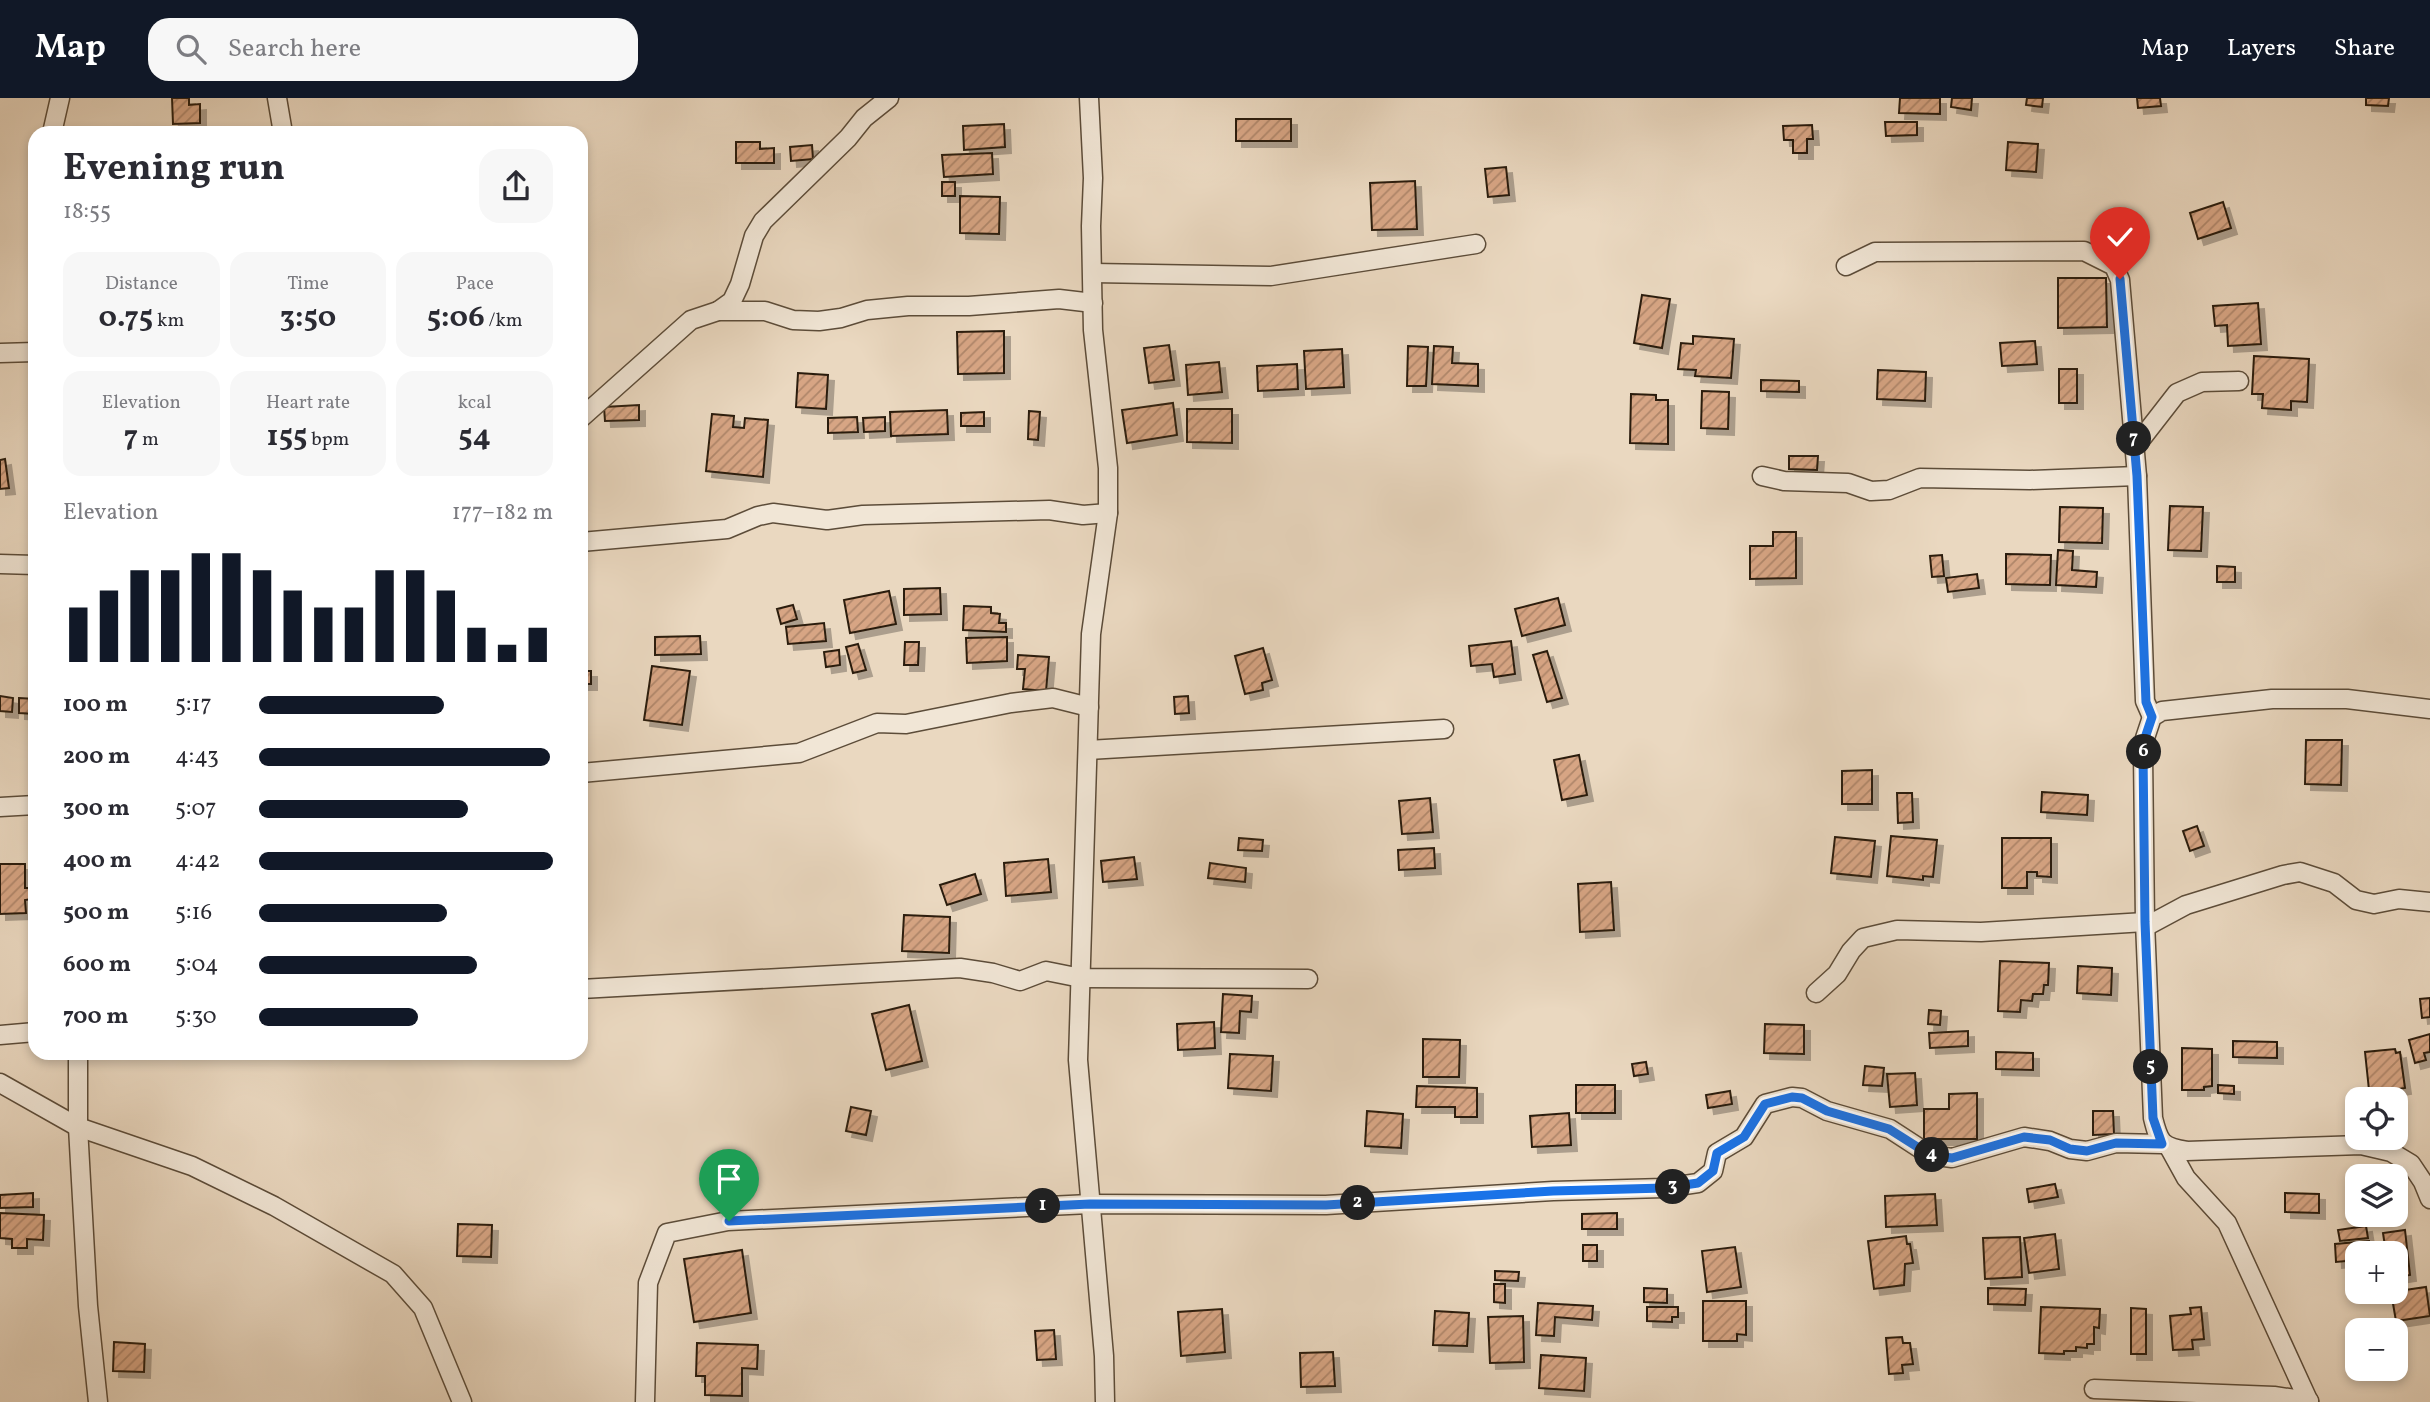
<!DOCTYPE html>
<html lang="en">
<head>
<meta charset="utf-8">
<style>
	:root { --surface:#fff; --page:#f7f7f7; --text:#2b2b33; --muted:#7c7c81; --accent:#111827 }
	body { margin:0; font-family:Vollkorn,serif; background:var(--page); color:var(--text); height:100vh; display:flex; flex-direction:column; font-size:26px; white-space:nowrap }
	* { box-sizing:border-box; margin:0 }
	p { font-size:23px; color:var(--muted) }
	.icon { flex:none; width:38px; height:38px; fill:none; stroke:currentColor; stroke-width:2; stroke-linecap:round; stroke-linejoin:round }
	.map { position:relative; flex:1; overflow:hidden }
	.panel { position:absolute; left:28px; top:28px; width:560px; height:934px; display:flex; flex-direction:column; background:var(--surface); border-radius:21px; box-shadow:0 4px 10px #0003 }
	.panel>* { flex:none }
	.fabs { position:absolute; left:2345px; top:989px; display:grid; gap:14px }
	.fabs a { display:grid; place-items:center; width:63px; height:63px; border-radius:14px; background:var(--surface); box-shadow:0 4px 10px #0003; font-size:35px }
	.pin { position:absolute; display:grid; place-items:center; width:60px; height:60px; color:#fff; margin:-72px -30px; border-radius:50% 50% 50% 0; rotate:-45deg; box-shadow:0 0 7px #0007 }
	.pin .icon { rotate:45deg }
	.km { position:absolute; width:35px; height:35px; margin:-18px; border-radius:50%; background:#222; color:#fff; font-size:19px; line-height:35px; text-align:center }
	.round { display:grid; place-items:center; flex:none; width:74px; height:74px; border-radius:21px; background:var(--page) }
	.headline { display:flex; align-items:center; justify-content:space-between; height:119px; padding:0 35px }
	h1 { font-size:38px; font-weight:700; line-height:52px }
	.stats { display:grid; grid-template-columns:repeat(3,1fr); gap:10px; height:119px; padding:7px 35px }
	.stats div { display:grid; align-content:center; border-radius:18px; background:var(--page); text-align:center }
	.stats b { font-size:30px; font-weight:700 }
	.stats small { font-size:19px; font-weight:400 }
	.stats p { font-size:19px }
	.chart { height:196px; padding:14px 35px }
	.chart p { display:flex; justify-content:space-between }
	.chart svg { width:100%; height:126px; margin-top:7px; stroke:var(--accent); stroke-width:6 }
	ul { padding:0 35px; list-style:none; font-size:23px }
	li { display:grid; grid-template-columns:112px 84px 1fr; align-items:center; height:52px }
	li i { height:18px; border-radius:9px; background:var(--accent) }
	header { display:flex; align-items:center; gap:42px; box-sizing:border-box; height:98px; padding:0 35px; background:var(--accent); color:#fff }
	header strong { font-size:33px }
	nav { display:flex; gap:38px; margin-inline-start:auto; font-size:24px }
	.search { width:490px; height:63px; background:var(--page); display:flex; align-items:center; gap:18px; box-sizing:border-box; padding:0 24px; border-radius:21px; color:var(--muted); font-size:26px }
	.map>svg:first-child { display:block }
	.building { fill:url(#building-hatch); stroke:#2c1d0c; stroke-width:2; filter:url(#shadow) }
	.lines { fill:none; stroke-linecap:round; stroke-linejoin:round }
	.street-casing { stroke:#5c4c39; stroke-width:21 }
	.street { stroke:#f1e6d6; stroke-width:18 }
	.route-casing { stroke:#fff; stroke-width:14 }
	.route { stroke:#1a73e8; stroke-width:9 }
</style>
</head>
<body>
<header>
<strong>Map</strong>
<div class="search"><svg class="icon" aria-label="search" viewBox="0 0 24 24"><circle cx="10" cy="10" r="6"/><path d="M15 15l6 6"/></svg>Search here</div>
<nav><a>Map</a><a>Layers</a><a>Share</a></nav>
</header>
<div class="map">
<svg width="2430" height="1304" viewBox="0 0 2430 1304">
	<defs>
		<pattern id="building-hatch" width="6" height="6" patternUnits="userSpaceOnUse" patternTransform="scale(1.75)"><rect width="6" height="6" fill="#d7a584"/><path d="M-1 1l2-2M0 6l6-6M5 7l2-2" fill="none" stroke="#af866a"/></pattern>
		<filter id="shadow"><feDropShadow dx="6" dy="6" stdDeviation="0" flood-color="#0004"/></filter>
	</defs>
	<rect width="100%" height="100%" fill="#ead8c0"/>
	<filter id="stains"><feTurbulence type="fractalNoise" baseFrequency=".00286" numOctaves="4"/><feColorMatrix values="0 0 0 0 .2 0 0 0 0 .09 0 0 0 0 .02 0 0 0 .5 -.17"/></filter>
	<radialGradient id="worn" r=".72"><stop offset=".6" stop-color="#630" stop-opacity="0"/><stop offset="1" stop-color="#630" stop-opacity=".3"/></radialGradient>
	<g class="building">
		<polygon points="172,0 189,0 189,7 200,6 200,25 173,26"/>
		<polygon points="1900,0 1940,0 1940,16 1899,15"/>
		<polygon points="1952,0 1972,0 1971,12 1951,9"/>
		<polygon points="2027,0 2043,0 2042,9 2026,7"/>
		<polygon points="2137,0 2160,0 2161,8 2138,10"/>
		<polygon points="2366,0 2389,0 2388,8 2366,7"/>
		<rect x="1236" y="21" width="55" height="22"/>
		<polygon points="1885,24 1917,24 1917,37 1886,38"/>
		<polygon points="1004,26 1005,49 964,52 963,28"/>
		<polygon points="1812,27 1813,41 1807,41 1807,55 1793,55 1793,42 1784,42 1783,28"/>
		<polygon points="736,44 760,44 760,51 774,50 774,65 736,65"/>
		<polygon points="2008,44 2038,46 2036,74 2006,72"/>
		<polygon points="812,47 813,61 791,63 790,49"/>
		<polygon points="992,55 993,76 944,79 942,57"/>
		<polygon points="1506,69 1509,97 1488,99 1485,71"/>
		<polygon points="1415,83 1417,131 1372,132 1370,85"/>
		<rect x="942" y="84" width="13" height="14"/>
		<polygon points="960,98 1000,99 999,136 960,135"/>
		<polygon points="2223,104 2231,130 2198,141 2190,115"/>
		<polygon points="2058,180 2106,180 2107,229 2058,230"/>
		<polygon points="1642,197 1670,201 1662,250 1634,245"/>
		<polygon points="2258,205 2261,246 2228,248 2227,227 2215,228 2213,208"/>
		<polygon points="1004,233 1004,275 958,276 957,234"/>
		<polygon points="1693,238 1734,241 1731,280 1695,278 1696,272 1678,271 1681,245 1693,246"/>
		<polygon points="2035,243 2037,266 2002,268 2000,245"/>
		<polygon points="1169,247 1174,282 1149,285 1144,250"/>
		<polygon points="1408,248 1428,249 1426,288 1407,288"/>
		<polygon points="1434,248 1453,249 1452,265 1478,266 1478,288 1432,286"/>
		<polygon points="1342,251 1344,289 1306,291 1304,253"/>
		<polygon points="2254,258 2309,261 2307,304 2291,303 2291,312 2262,310 2263,296 2252,296"/>
		<polygon points="1219,264 1222,294 1188,297 1186,267"/>
		<polygon points="1297,266 1298,291 1258,293 1257,268"/>
		<rect x="2059" y="271" width="18" height="34"/>
		<polygon points="1878,272 1926,274 1925,303 1877,301"/>
		<polygon points="798,275 828,277 826,311 796,309"/>
		<polygon points="1761,282 1799,283 1799,294 1761,293"/>
		<polygon points="1702,293 1729,294 1728,331 1701,330"/>
		<polygon points="1631,296 1656,297 1656,302 1668,302 1668,346 1630,345"/>
		<polygon points="1173,305 1177,337 1127,345 1122,312"/>
		<polygon points="639,307 639,322 605,323 604,309"/>
		<polygon points="1187,311 1232,311 1232,345 1187,344"/>
		<polygon points="947,312 948,336 891,338 890,314"/>
		<polygon points="1029,313 1040,314 1038,342 1028,341"/>
		<polygon points="984,314 984,328 961,328 961,315"/>
		<polygon points="712,316 734,318 733,329 744,330 745,320 768,322 763,379 706,373"/>
		<polygon points="857,319 858,334 828,335 828,320"/>
		<polygon points="885,319 885,333 864,334 863,320"/>
		<polygon points="1789,358 1818,358 1817,372 1789,371"/>
		<polygon points="5,361 9,390 0,391 0,362"/>
		<polygon points="2170,408 2203,409 2201,453 2168,452"/>
		<polygon points="2060,409 2103,410 2102,445 2059,444"/>
		<polygon points="1773,434 1796,434 1796,480 1750,481 1750,448 1773,448"/>
		<polygon points="2058,452 2073,453 2072,472 2097,474 2096,489 2056,487"/>
		<polygon points="2006,456 2051,457 2050,487 2006,486"/>
		<polygon points="1942,457 1944,478 1932,479 1930,458"/>
		<polygon points="2217,468 2235,469 2235,484 2217,484"/>
		<polygon points="1977,476 1979,490 1948,494 1946,480"/>
		<polygon points="940,490 941,516 904,517 904,491"/>
		<polygon points="889,493 896,526 850,535 844,502"/>
		<polygon points="1558,500 1565,527 1522,538 1515,511"/>
		<polygon points="793,507 797,521 781,526 777,511"/>
		<polygon points="964,508 991,509 991,515 1000,516 999,525 1006,525 1006,534 963,532"/>
		<polygon points="824,525 826,543 788,546 786,529"/>
		<polygon points="700,538 701,556 655,557 655,539"/>
		<polygon points="1007,539 1007,563 967,565 966,540"/>
		<polygon points="1511,543 1515,576 1494,579 1492,566 1471,568 1469,548"/>
		<polygon points="905,544 919,544 918,567 904,567"/>
		<polygon points="858,546 866,572 853,575 846,549"/>
		<polygon points="1263,550 1272,582 1262,585 1263,592 1245,596 1235,558"/>
		<polygon points="839,552 840,567 826,569 824,554"/>
		<polygon points="1547,553 1562,600 1547,604 1533,557"/>
		<polygon points="1018,557 1049,559 1046,593 1023,591 1025,571 1017,571"/>
		<polygon points="652,568 690,573 682,627 644,622"/>
		<rect x="581" y="573" width="10" height="13"/>
		<polygon points="0,598 13,600 12,614 0,613"/>
		<polygon points="1188,598 1189,615 1175,616 1174,599"/>
		<polygon points="19,600 35,601 35,616 19,615"/>
		<polygon points="2306,642 2342,642 2341,687 2305,686"/>
		<polygon points="1579,657 1587,697 1562,702 1554,662"/>
		<polygon points="1872,672 1872,706 1842,706 1842,673"/>
		<polygon points="2042,694 2088,697 2087,717 2041,714"/>
		<polygon points="1897,695 1912,695 1913,724 1898,725"/>
		<polygon points="1430,700 1433,734 1402,736 1399,703"/>
		<polygon points="2197,728 2204,748 2190,753 2183,733"/>
		<polygon points="1891,738 1937,742 1933,779 1923,778 1923,782 1887,778"/>
		<polygon points="1835,739 1875,743 1871,779 1831,775"/>
		<polygon points="1239,740 1263,742 1262,753 1238,752"/>
		<polygon points="2002,740 2051,740 2051,779 2037,778 2037,774 2027,774 2027,790 2002,790"/>
		<polygon points="1434,750 1435,770 1399,772 1398,752"/>
		<polygon points="1134,759 1137,781 1103,784 1101,763"/>
		<polygon points="1048,761 1051,794 1006,798 1004,765"/>
		<polygon points="1210,765 1246,770 1245,784 1208,780"/>
		<polygon points="0,766 25,766 25,790 31,790 32,801 25,802 26,815 0,816"/>
		<polygon points="975,776 981,796 947,807 940,787"/>
		<polygon points="1611,784 1614,832 1580,834 1578,786"/>
		<polygon points="904,817 950,819 949,855 902,853"/>
		<polygon points="2000,863 2049,865 2048,887 2044,887 2043,896 2033,896 2032,903 2021,902 2020,914 1998,913"/>
		<polygon points="2078,868 2112,870 2111,897 2077,895"/>
		<polygon points="1223,896 1252,898 1251,914 1240,913 1239,935 1221,934"/>
		<polygon points="2430,900 2430,919 2422,920 2420,901"/>
		<polygon points="909,907 922,963 886,972 872,916"/>
		<polygon points="1929,912 1941,913 1940,927 1928,926"/>
		<polygon points="1214,924 1215,950 1178,952 1177,926"/>
		<polygon points="1765,926 1804,927 1804,956 1764,955"/>
		<polygon points="1968,933 1968,948 1930,950 1929,935"/>
		<polygon points="2430,936 2430,954 2424,955 2426,962 2415,965 2409,942"/>
		<polygon points="1423,941 1460,942 1459,979 1423,979"/>
		<polygon points="2233,943 2277,944 2277,960 2233,959"/>
		<polygon points="2182,950 2212,951 2212,988 2204,989 2204,992 2182,992"/>
		<polygon points="2395,951 2396,955 2400,954 2405,990 2398,991 2398,995 2383,997 2383,991 2369,992 2365,954"/>
		<polygon points="1996,954 2033,955 2033,972 1996,971"/>
		<polygon points="1230,956 1273,958 1271,993 1228,990"/>
		<polygon points="1646,964 1648,976 1634,978 1632,966"/>
		<polygon points="1865,968 1884,970 1882,988 1863,987"/>
		<polygon points="1915,975 1917,1007 1890,1009 1887,976"/>
		<rect x="1576" y="987" width="39" height="28"/>
		<polygon points="2218,987 2234,988 2234,996 2218,995"/>
		<polygon points="1417,988 1477,990 1477,1019 1455,1019 1455,1009 1416,1009"/>
		<polygon points="1730,993 1732,1006 1708,1010 1706,997"/>
		<polygon points="1977,995 1977,1041 1924,1041 1924,1011 1949,1011 1949,996"/>
		<polygon points="851,1009 871,1013 866,1037 846,1033"/>
		<polygon points="1367,1013 1403,1016 1401,1050 1365,1048"/>
		<polygon points="2093,1013 2113,1013 2114,1036 2093,1037"/>
		<polygon points="1569,1015 1571,1047 1532,1049 1530,1018"/>
		<polygon points="2055,1086 2058,1099 2029,1104 2027,1091"/>
		<polygon points="33,1095 33,1109 0,1110 0,1097"/>
		<polygon points="2285,1095 2319,1096 2319,1115 2285,1114"/>
		<polygon points="1935,1096 1937,1127 1886,1129 1885,1098"/>
		<polygon points="0,1115 44,1117 43,1142 27,1141 27,1150 12,1150 12,1141 0,1140"/>
		<polygon points="1617,1115 1617,1131 1582,1131 1582,1116"/>
		<polygon points="458,1126 492,1127 491,1159 457,1158"/>
		<polygon points="2366,1128 2368,1140 2340,1143 2338,1132"/>
		<polygon points="2405,1132 2410,1177 2396,1179 2396,1155 2386,1155 2383,1135"/>
		<polygon points="2055,1136 2059,1171 2029,1175 2024,1140"/>
		<polygon points="1906,1138 1907,1146 1910,1146 1913,1165 1905,1166 1904,1187 1874,1191 1868,1143"/>
		<polygon points="2020,1139 2022,1179 1985,1181 1983,1140"/>
		<polygon points="2369,1143 2370,1155 2357,1155 2357,1162 2336,1164 2335,1146"/>
		<rect x="1583" y="1147" width="14" height="16"/>
		<polygon points="1735,1149 1741,1189 1707,1194 1702,1153"/>
		<polygon points="742,1152 751,1215 694,1224 684,1161"/>
		<polygon points="1495,1173 1519,1174 1518,1183 1495,1182"/>
		<polygon points="1494,1186 1505,1186 1505,1205 1494,1204"/>
		<polygon points="2426,1189 2430,1218 2396,1223 2391,1194"/>
		<polygon points="1644,1190 1667,1191 1667,1205 1644,1204"/>
		<polygon points="1988,1190 2026,1191 2025,1207 1988,1206"/>
		<polygon points="1703,1203 1746,1203 1746,1237 1737,1236 1737,1243 1703,1243"/>
		<polygon points="1538,1205 1593,1208 1592,1222 1555,1219 1554,1238 1536,1237"/>
		<polygon points="1647,1209 1678,1209 1678,1219 1672,1219 1672,1224 1647,1223"/>
		<polygon points="2041,1209 2100,1211 2099,1230 2094,1229 2094,1246 2087,1246 2087,1250 2076,1249 2076,1253 2064,1253 2064,1256 2039,1255"/>
		<polygon points="2201,1209 2204,1241 2192,1242 2193,1251 2173,1252 2170,1218 2191,1216 2190,1210"/>
		<polygon points="2131,1210 2146,1211 2146,1256 2131,1256"/>
		<polygon points="1222,1211 1225,1254 1181,1258 1178,1214"/>
		<polygon points="1435,1213 1469,1215 1467,1248 1433,1247"/>
		<polygon points="1523,1218 1524,1264 1490,1265 1488,1219"/>
		<polygon points="1054,1232 1056,1261 1037,1262 1035,1233"/>
		<polygon points="1902,1239 1903,1245 1910,1245 1913,1266 1902,1267 1903,1275 1889,1276 1886,1240"/>
		<polygon points="114,1244 145,1246 144,1274 113,1273"/>
		<polygon points="697,1245 758,1247 757,1271 742,1270 742,1298 705,1297 705,1278 696,1278"/>
		<polygon points="1333,1254 1335,1288 1301,1289 1300,1255"/>
		<polygon points="1541,1257 1586,1260 1584,1293 1539,1290"/>
	</g>
	<g class="lines">
		<defs>
			<g id="street">
				<polyline points="277,0 283,35"/>
				<polyline points="1089,0 1093,80 1091,128 1093,232 1108,370 1108,415 1091,536 1078,962 1104,1258 1105,1304"/>
				<polyline points="52,35 60,0"/>
				<polyline points="1846,168 1875,154 2084,153 2114,168 2120,182 2137,378 2145,603 2152,619"/>
				<polyline points="1093,175 1271,178 1476,146"/>
				<polyline points="718,213 732,203 740,186 754,138 763,123 848,40 864,20 889,0"/>
				<polyline points="0,255 35,254"/>
				<polyline points="581,320 691,222 718,213 765,213 793,222 819,223 841,220 867,212 908,208 969,208 1059,201 1093,205"/>
				<polyline points="2135,349 2177,295 2202,284 2239,283"/>
				<polyline points="1762,378 1784,383 1848,385 1871,393 1889,392 1920,380 2030,382 2137,378"/>
				<polyline points="581,444 727,431 758,418 773,415 827,422 863,417 1049,412 1083,417 1108,415"/>
				<polyline points="0,466 35,467"/>
				<path d="M2430 611 2347 601H2272L2162 613 2152 619 2145 640 2143 656 2145 824 2153 1020C2159 1044 2161 1049 2187 1053L2361 1047 2391 1054 2411 1066 2423 1084 2430 1101"/>
				<polyline points="1088,652 1444,631"/>
				<polyline points="581,675 799,655 877,625 906,626 1011,605 1053,600 1089,609"/>
				<polyline points="0,709 35,707"/>
				<polyline points="2145,829 2186,807 2283,777 2300,774 2334,785 2356,802 2374,806 2399,801 2430,804"/>
				<polyline points="581,891 960,870 993,875 1020,883 1046,873 1081,880 1308,881"/>
				<polyline points="1816,895 1837,876 1851,853 1863,840 1897,832 1981,834 2145,824"/>
				<polyline points="0,937 35,934"/>
				<polyline points="78,956 78,1029 88,1208 98,1304"/>
				<polyline points="0,985 78,1029 192,1068 274,1108 393,1176 423,1210 462,1304"/>
				<polyline points="2170,1051 2186,1080 2227,1125 2309,1304"/>
				<polyline points="2094,1291 2274,1298 2309,1303"/>
				<polyline points="645,1304 648,1185 667,1135 728,1123 1090,1106 1326,1107 1553,1093 1664,1090 1698,1085 1713,1073 1717,1055 1744,1039 1765,1006 1792,999 1802,1000 1827,1013 1890,1031 1930,1057 1952,1060 2024,1039 2050,1043 2070,1051 2087,1053 2116,1045 2162,1046"/>
			</g>
		</defs>
		<use href="#street" class="street-casing"/>
		<use href="#street" class="street"/>
	</g>
	<g class="lines">
		<defs>
			<polyline id="route" points="729,1123 1090,1106 1326,1107 1553,1093 1664,1090 1698,1085 1713,1073 1717,1055 1744,1039 1765,1006 1792,999 1802,1000 1827,1013 1889,1031 1930,1057 1952,1060 2024,1039 2050,1042 2070,1051 2087,1053 2116,1045 2162,1046 2153,1020 2145,824 2143,656 2145,640 2152,619 2146,604 2137,378 2120,181"/>
		</defs>
		<use href="#route" class="route-casing"/>
		<use href="#route" class="route"/>
	</g>
	<rect width="100%" height="100%" filter="url(#stains)"/>
	<rect width="100%" height="100%" fill="url(#worn)"/>
</svg>
<div class="fabs">
<a><svg class="icon" aria-label="locate" viewBox="0 0 24 24"><circle cx="12" cy="12" r="6"/><path d="M12 2v4M12 18v4M2 12h4M18 12h4"/></svg></a>
<a><svg class="icon" aria-label="layers" viewBox="0 0 24 24"><path d="M12 4l9 5-9 5-9-5zM3 14l9 5 9-5"/></svg></a>
<a>+</a>
<a>−</a>
</div>
<div class="pin" style="left:729px;top:1123px;background:#1e9e55"><svg class="icon" aria-label="arrive" viewBox="0 0 24 24"><path d="M6 21V4h12l-3 4 3 4H6"/></svg></div>
<div class="pin" style="left:2120px;top:181px;background:#d93025"><svg class="icon" aria-label="check" viewBox="0 0 24 24"><path d="M5 12l5 5 9-10"/></svg></div>
<b class="km" style="left:1043px;top:1108px">1</b>
<b class="km" style="left:1358px;top:1105px">2</b>
<b class="km" style="left:1673px;top:1089px">3</b>
<b class="km" style="left:1932px;top:1057px">4</b>
<b class="km" style="left:2151px;top:969px">5</b>
<b class="km" style="left:2144px;top:654px">6</b>
<b class="km" style="left:2134px;top:341px">7</b>
<section class="panel">
<div class="headline"><div><h1>Evening run</h1><p>18:55</p></div><a class="round"><svg class="icon" aria-label="share" viewBox="0 0 24 24"><path d="M12 15V3M7 8l5-5 5 5M5 13v7h14v-7"/></svg></a></div>
<div class="stats">
<div><p>Distance</p><b>0.75<small> km</small></b></div>
<div><p>Time</p><b>3:50</b></div>
<div><p>Pace</p><b>5:06<small> /km</small></b></div>
</div>
<div class="stats">
<div><p>Elevation</p><b>7<small> m</small></b></div>
<div><p>Heart rate</p><b>155<small> bpm</small></b></div>
<div><p>kcal</p><b>54</b></div>
</div>
<div class="chart"><p><span>Elevation</span>177–182 m</p>
<svg viewBox="0 0 160 44" preserveAspectRatio="none"><path d="M5 44V25M15 44V19M25 44V12M35 44V12M45 44V6M55 44V6M65 44V12M75 44V19M85 44V25M95 44V25M105 44V12M115 44V12M125 44V19M135 44V32M145 44V38M155 44V32"/></svg>
</div>
<ul>
<li><b>100 m</b>5:17<i style="width:63%"></i></li>
<li><b>200 m</b>4:43<i style="width:99%"></i></li>
<li><b>300 m</b>5:07<i style="width:71%"></i></li>
<li><b>400 m</b>4:42<i style="width:100%"></i></li>
<li><b>500 m</b>5:16<i style="width:64%"></i></li>
<li><b>600 m</b>5:04<i style="width:74%"></i></li>
<li><b>700 m</b>5:30<i style="width:54%"></i></li>
</ul>
</section>
</div>
</body>
</html>
